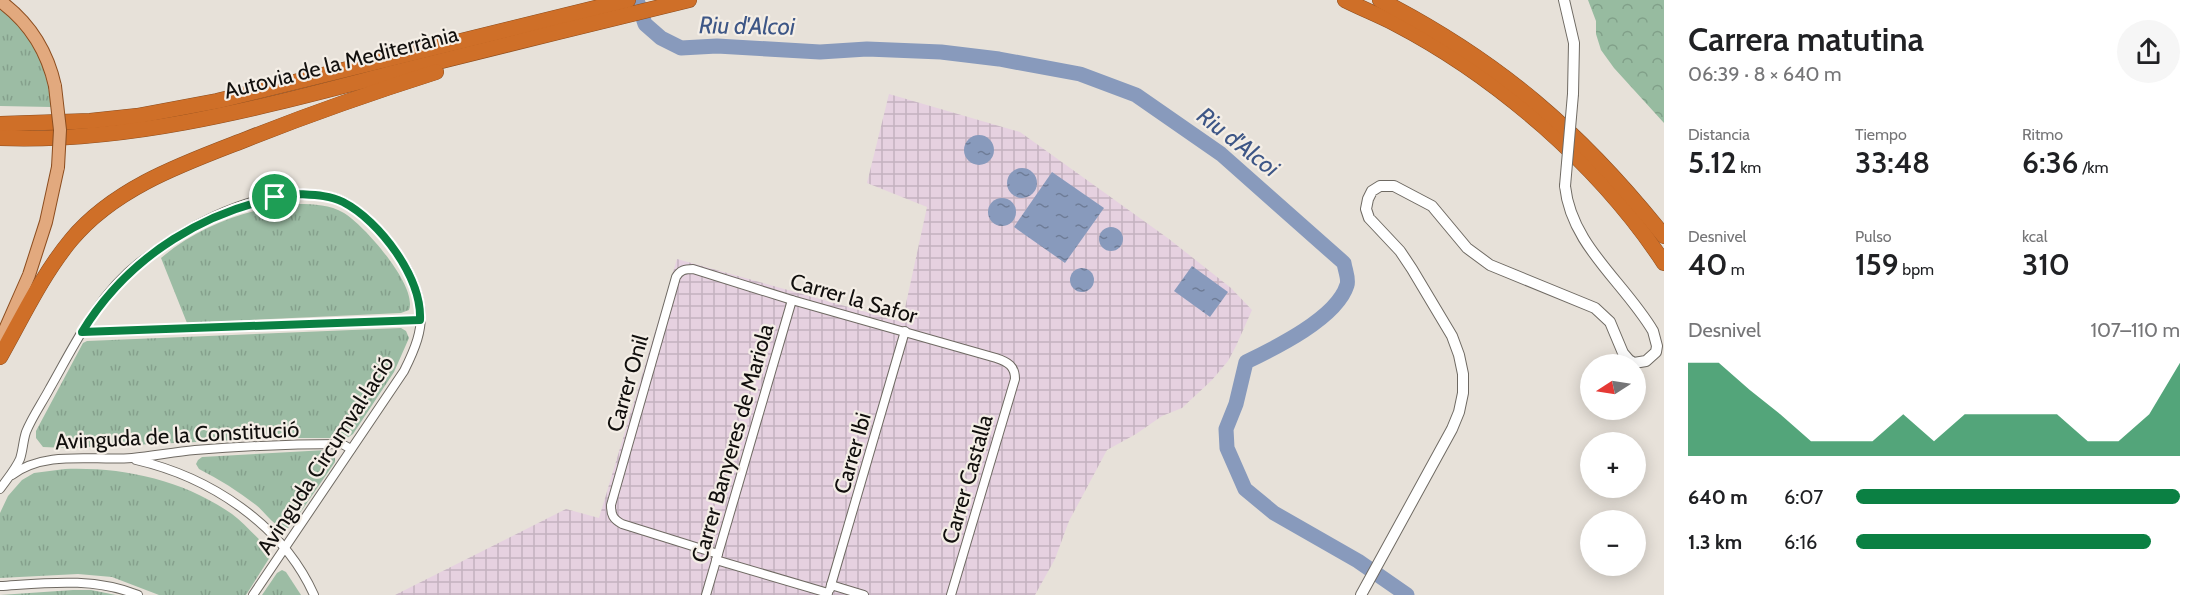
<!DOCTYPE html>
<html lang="es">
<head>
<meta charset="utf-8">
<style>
	:root { --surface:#fff; --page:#f6f6f6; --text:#202124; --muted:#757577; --accent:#0b8043 }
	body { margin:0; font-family:Cabin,sans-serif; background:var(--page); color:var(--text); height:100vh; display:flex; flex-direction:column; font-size:22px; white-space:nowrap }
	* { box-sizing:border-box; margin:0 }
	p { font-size:20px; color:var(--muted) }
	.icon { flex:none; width:33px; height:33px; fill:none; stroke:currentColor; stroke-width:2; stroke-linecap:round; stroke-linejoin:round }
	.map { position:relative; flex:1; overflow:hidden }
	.details { display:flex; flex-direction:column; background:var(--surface); width:540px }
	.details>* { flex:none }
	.needle { width:39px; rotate:258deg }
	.tools { position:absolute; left:1580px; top:354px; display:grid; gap:12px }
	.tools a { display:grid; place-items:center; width:66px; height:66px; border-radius:50%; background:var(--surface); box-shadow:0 3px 15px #0003; font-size:30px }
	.pin { position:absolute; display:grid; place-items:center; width:51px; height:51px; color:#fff; margin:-26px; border:3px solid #fff; border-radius:50%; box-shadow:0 2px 6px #0007 }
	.round { display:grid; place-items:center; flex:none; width:63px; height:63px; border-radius:32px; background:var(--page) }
	.summary { display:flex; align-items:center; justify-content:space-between; height:102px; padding:0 24px }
	h1 { font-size:33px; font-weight:600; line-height:45px }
	.metrics { display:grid; grid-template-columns:repeat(3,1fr); gap:9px; height:102px; padding:6px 24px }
	.metrics div { display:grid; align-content:center }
	.metrics b { font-size:30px; font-weight:600 }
	.metrics small { font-size:16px; font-weight:400 }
	.metrics p { font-size:16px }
	.chart { height:168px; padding:12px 24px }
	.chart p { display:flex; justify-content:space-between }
	.chart svg { width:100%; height:108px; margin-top:6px; fill:var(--accent); opacity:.7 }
	ul { padding:0 24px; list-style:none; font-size:20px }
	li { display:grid; grid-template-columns:96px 72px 1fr; align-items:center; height:45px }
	li i { height:15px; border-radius:8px; background:var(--accent) }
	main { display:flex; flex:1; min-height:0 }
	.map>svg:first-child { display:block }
	.industrial { fill:url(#industrial-grid) }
	.grass { fill:url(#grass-tufts) }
	.forest { fill:url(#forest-crowns) }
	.water { fill:url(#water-ripples) }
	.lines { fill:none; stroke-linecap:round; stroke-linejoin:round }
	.river { stroke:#889abc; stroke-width:15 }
	.minor-casing { stroke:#6f6a63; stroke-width:10 }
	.tertiary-casing { stroke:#6f6a63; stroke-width:12 }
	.primary-casing { stroke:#8c4d1f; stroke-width:14 }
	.motorway-casing { stroke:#8c4d1f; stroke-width:16 }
	.minor { stroke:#fff; stroke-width:8 }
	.tertiary { stroke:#fff; stroke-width:10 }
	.primary { stroke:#e2a97e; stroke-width:12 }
	.motorway { stroke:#cf6f28; stroke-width:15 }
	.tertiary-bridge-casing { stroke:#6f6a63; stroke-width:12; stroke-linecap:butt }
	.primary-bridge-casing { stroke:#8c4d1f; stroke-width:14; stroke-linecap:butt }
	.tertiary-bridge { stroke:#fff; stroke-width:10 }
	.primary-bridge { stroke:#e2a97e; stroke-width:12 }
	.route-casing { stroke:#fff; stroke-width:12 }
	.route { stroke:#0b8043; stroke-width:8 }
	.labels { text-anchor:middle; stroke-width:4.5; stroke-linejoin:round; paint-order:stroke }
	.street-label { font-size:22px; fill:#110f0d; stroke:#f4eee6 }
	.water-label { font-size:24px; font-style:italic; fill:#3d5686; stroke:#f4eee6 }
</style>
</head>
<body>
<main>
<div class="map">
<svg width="1664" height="595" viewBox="0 0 1664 595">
	<defs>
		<pattern id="industrial-grid" width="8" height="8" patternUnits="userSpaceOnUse" patternTransform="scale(1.5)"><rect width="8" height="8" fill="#e6d1e0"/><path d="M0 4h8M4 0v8" fill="none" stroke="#c4b2bf"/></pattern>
		<pattern id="grass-tufts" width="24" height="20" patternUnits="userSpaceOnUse" patternTransform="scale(1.5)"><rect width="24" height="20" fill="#9cbca4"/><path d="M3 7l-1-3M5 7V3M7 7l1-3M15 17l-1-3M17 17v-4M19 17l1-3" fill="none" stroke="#85a08c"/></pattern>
		<pattern id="forest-crowns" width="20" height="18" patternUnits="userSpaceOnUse" patternTransform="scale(1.5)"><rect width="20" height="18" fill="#97bba0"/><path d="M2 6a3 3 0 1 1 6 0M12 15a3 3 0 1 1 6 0" fill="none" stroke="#81a089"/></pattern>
		<pattern id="water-ripples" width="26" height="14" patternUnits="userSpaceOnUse" patternTransform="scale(1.5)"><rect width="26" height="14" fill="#889abc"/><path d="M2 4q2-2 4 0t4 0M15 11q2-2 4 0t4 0" fill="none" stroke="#6e7c97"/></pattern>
	</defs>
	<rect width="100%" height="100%" fill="#e7e1d9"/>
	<polygon class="industrial" points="889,94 1020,132 1169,239 1231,288 1252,310 1236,346 1228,361 1212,380 1182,408 1162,416 1136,434 1107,450 1069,521 1055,559 1035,595 395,595 566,509 599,518 677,259 902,322 927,207 867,183"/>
	<g class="grass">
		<path d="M0 9C34 29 48 70 51 107L0 106Z"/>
		<path d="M289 204C308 204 327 203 344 213 364 225 418 286 409 310L401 313 187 323 161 258C198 227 242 211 289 204Z"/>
		<polygon points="401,328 406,331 409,338 394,372 353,434 347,438 285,438 66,448 43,447 36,438 36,431 83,343 87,341"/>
		<path d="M327 450 335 455V462L291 526 286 529C274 527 265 512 256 505 238 491 219 479 199 469L196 464 198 460 202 457Z"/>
		<path d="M65 469C124 467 183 480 232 514 245 524 257 538 269 549L270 557 246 595H159L112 577 78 574 0 578V513L8 496 22 480 34 473Z"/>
		<polygon points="282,570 286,572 301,595 262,595 277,573"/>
		<polygon points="73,590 91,590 116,595 0,595"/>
	</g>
	<polygon class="forest" points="1588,0 1664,0 1664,123 1614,68 1601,50 1596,34 1596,21"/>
	<g class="water">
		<circle cx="979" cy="150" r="15"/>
		<circle cx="1022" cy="183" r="15"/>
		<polygon points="1052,172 1104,208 1065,263 1014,227"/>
		<circle cx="1002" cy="212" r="14"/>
		<circle cx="1111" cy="239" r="12"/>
		<polygon points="1192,266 1228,292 1210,317 1174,291"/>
		<circle cx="1082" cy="280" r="12"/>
	</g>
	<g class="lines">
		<path class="river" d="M637 0 645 24 661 38 681 48 717 46 820 52 867 49 941 52 999 59 1080 74 1136 95 1221 154 1344 263C1345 270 1349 279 1347 285 1337 318 1275 348 1246 362L1236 404 1226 429 1227 448 1245 489 1274 513 1358 561 1407 595"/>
		<defs>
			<g id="minor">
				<polyline points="82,332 420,320"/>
				<path d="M136 460C210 477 282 524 314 595"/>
				<path d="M12 475C46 450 92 461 132 458 153 456 174 452 195 450 244 446 293 444 342 444L351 449"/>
				<path d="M0 489C7 479 15 470 20 459 23 450 23 441 26 432 32 417 42 403 50 388 75 344 98 295 139 263 183 229 243 195 300 194 314 194 331 195 344 202 378 221 414 267 420 306 424 329 414 351 404 371L253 595"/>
				<path d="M718 554 622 524C613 519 611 515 611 505L676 277C680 270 685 269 693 269L792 300 996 358C1008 362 1015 366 1015 379L951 595"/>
				<polyline points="716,560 828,593"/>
				<polyline points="831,585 905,331"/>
				<path d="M0 586C47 583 93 577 138 595"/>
				<polyline points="830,589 831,585 864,595"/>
				<polyline points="706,595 792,300"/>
			</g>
			<g id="tertiary">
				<polyline points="1564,0 1574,43 1573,94"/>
				<path d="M1361 595 1452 429 1459 412 1463 393V374L1459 355 1452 336 1412 269 1400 251 1369 218 1366 209 1368 199 1372 191 1380 186H1394L1432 206 1467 248 1490 265 1595 308 1610 322 1623 353 1629 360 1634 363 1646 361 1656 352 1657 346 1653 331C1624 282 1571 245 1565 186"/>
			</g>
			<g id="primary">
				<path d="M0 1C29 22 47 50 55 86"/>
				<polyline points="0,341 29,275 46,222 58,167"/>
			</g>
			<g id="motorway">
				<path d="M1345 0C1361 8 1378 15 1394 23 1498 77 1600 166 1664 263"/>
				<path d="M1380 0C1499 61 1581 132 1664 236"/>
				<polyline points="0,124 90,121 137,116 217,101 628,0"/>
				<path d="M0 138C134 143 265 106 393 73 492 48 590 24 689 0"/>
				<path d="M0 357C22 318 42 275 71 240 115 187 185 163 247 139 310 114 373 92 436 72"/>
			</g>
		</defs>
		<use href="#minor" class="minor-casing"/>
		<use href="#tertiary" class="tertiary-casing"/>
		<use href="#primary" class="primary-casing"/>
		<use href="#motorway" class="motorway-casing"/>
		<use href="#minor" class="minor"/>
		<use href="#tertiary" class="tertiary"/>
		<use href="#primary" class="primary"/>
		<use href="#motorway" class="motorway"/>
		<defs>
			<polyline id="tertiary-bridge" points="1565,186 1573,94"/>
			<polyline id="primary-bridge" points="55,86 60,130 58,167"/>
		</defs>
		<use href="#tertiary-bridge" class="tertiary-bridge-casing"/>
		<use href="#primary-bridge" class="primary-bridge-casing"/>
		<use href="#tertiary-bridge" class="tertiary-bridge"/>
		<use href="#primary-bridge" class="primary-bridge"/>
	</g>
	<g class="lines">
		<defs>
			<path id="route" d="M297 194C313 195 329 195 343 202 380 221 422 278 420 320L82 332C129 255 208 207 297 194Z"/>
		</defs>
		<use href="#route" class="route-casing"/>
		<use href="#route" class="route"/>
	</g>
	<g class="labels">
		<g class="street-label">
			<text transform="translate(341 62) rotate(-14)" y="8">Autovia de la Mediterrània</text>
			<text transform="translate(854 298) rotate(16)" y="8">Carrer la Safor</text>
			<text transform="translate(627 383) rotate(-74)" y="8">Carrer Onil</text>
			<text transform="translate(177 435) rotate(-3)" y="8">Avinguda de la Constitució</text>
			<text transform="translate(732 443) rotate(-74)" y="8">Carrer Banyeres de Mariola</text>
			<text transform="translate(852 453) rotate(-74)" y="8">Carrer Ibi</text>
			<text transform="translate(325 455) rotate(-57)" y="8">Avinguda Circumval·lació</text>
			<text transform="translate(967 479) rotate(-74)" y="8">Carrer Castalla</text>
		</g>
		<g class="water-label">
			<text transform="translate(747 26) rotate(1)" y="8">Riu d'Alcoi</text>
			<text transform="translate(1238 142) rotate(38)" y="8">Riu d'Alcoi</text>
		</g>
	</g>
</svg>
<div class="tools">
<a><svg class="needle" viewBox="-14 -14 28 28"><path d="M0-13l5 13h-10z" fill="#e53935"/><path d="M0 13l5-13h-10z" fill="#757577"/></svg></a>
<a>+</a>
<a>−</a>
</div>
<div class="pin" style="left:275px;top:197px;background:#1e9e55"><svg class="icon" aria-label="arrive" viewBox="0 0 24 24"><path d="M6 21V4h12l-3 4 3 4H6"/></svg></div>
</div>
<section class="details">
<div class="summary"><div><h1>Carrera matutina</h1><p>06:39 · 8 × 640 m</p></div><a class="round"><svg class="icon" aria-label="share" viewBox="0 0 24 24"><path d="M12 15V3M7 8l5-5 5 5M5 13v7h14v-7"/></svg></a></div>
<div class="metrics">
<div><p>Distancia</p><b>5.12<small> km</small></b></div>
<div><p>Tiempo</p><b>33:48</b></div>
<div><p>Ritmo</p><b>6:36<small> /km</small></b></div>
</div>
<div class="metrics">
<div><p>Desnivel</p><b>40<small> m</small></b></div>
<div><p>Pulso</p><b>159<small> bpm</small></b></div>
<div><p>kcal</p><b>310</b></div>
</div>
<div class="chart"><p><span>Desnivel</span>107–110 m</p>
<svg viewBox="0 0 160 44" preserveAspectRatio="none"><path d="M0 44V6L10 6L20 17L30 27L40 38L50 38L60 38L70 27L80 38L90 27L100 27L110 27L120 27L130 38L140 38L150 27L160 6V44z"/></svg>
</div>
<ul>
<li><b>640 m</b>6:07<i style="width:100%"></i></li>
<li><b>1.3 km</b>6:16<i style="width:91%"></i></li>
</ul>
</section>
</main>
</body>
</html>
